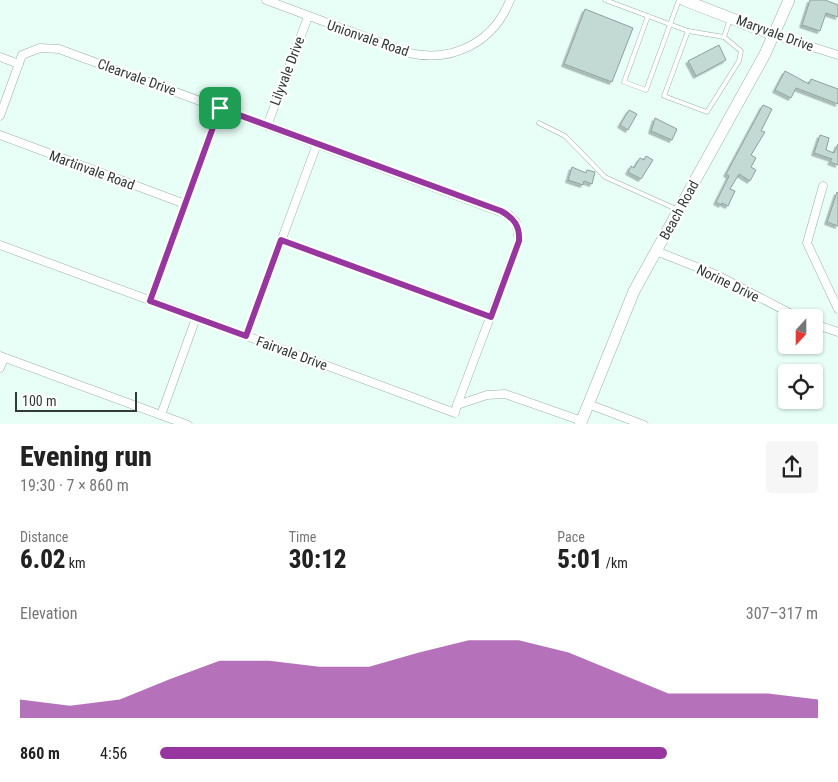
<!DOCTYPE html>
<html lang="en">
<head>
<meta charset="utf-8">
<style>
	:root { --surface:#fff; --page:#f6f6f6; --text:#222; --muted:#767676; --accent:#97369e }
	body { margin:0; font-family:"Roboto Condensed",sans-serif; background:var(--page); color:var(--text); height:100vh; display:flex; flex-direction:column; font-size:19px; white-space:nowrap }
	* { box-sizing:border-box; margin:0 }
	p { font-size:16px; color:var(--muted) }
	.icon { flex:none; width:28px; height:28px; fill:none; stroke:currentColor; stroke-width:2; stroke-linecap:round; stroke-linejoin:round }
	.map { position:relative; height:424px; overflow:hidden }
	.panel { display:flex; flex-direction:column; background:var(--surface); flex:1 }
	.panel>* { flex:none }
	.needle { width:32px; rotate:201deg }
	.buttons { position:absolute; left:778px; top:309px; display:grid; gap:10px }
	.buttons a { display:grid; place-items:center; width:45px; height:45px; border-radius:5px; background:var(--surface); box-shadow:0 1px 4px #0004; font-size:25px }
	.scale { position:absolute; left:15px; bottom:12px; width:122px; box-sizing:border-box; padding-left:5px; border:2px solid #313a37; border-top:0; font-size:14px; line-height:18px; white-space:nowrap; color:#313a37; -webkit-text-stroke:4px #fff; paint-order:stroke }
	.pin { position:absolute; display:grid; place-items:center; width:42px; height:42px; color:#fff; margin:-21px; border-radius:10px; box-shadow:0 2px 8px #0006 }
	.round { display:grid; place-items:center; flex:none; width:52px; height:52px; border-radius:5px; background:var(--page) }
	.summary { display:flex; align-items:center; justify-content:space-between; height:85px; padding:0 20px }
	h1 { font-size:28px; font-weight:800; line-height:38px }
	.stats { display:grid; grid-template-columns:repeat(3,1fr); gap:8px; height:85px; padding:5px 20px }
	.stats div { display:grid; align-content:center }
	.stats b { font-size:25px; font-weight:800 }
	.stats small { font-size:14px; font-weight:400 }
	.stats p { font-size:14px }
	.chart { height:140px; padding:10px 20px }
	.chart p { display:flex; justify-content:space-between }
	.chart svg { width:100%; height:90px; margin-top:5px; fill:var(--accent); opacity:.7 }
	ul { padding:0 20px; list-style:none; font-size:16px }
	li { display:grid; grid-template-columns:80px 60px 1fr; align-items:center; height:38px }
	li i { height:12px; border-radius:6px; background:var(--accent) }
	.map>svg:first-child { display:block }
	.building { fill:#c3d9d3; stroke:#8ca19b; filter:url(#shadow) }
	.lines { fill:none; stroke-linecap:round; stroke-linejoin:round }
	.lane-casing { stroke:#9aafa8; stroke-width:5 }
	.street-casing { stroke:#9aafa8; stroke-width:9 }
	.secondary-casing { stroke:#9aafa8; stroke-width:12 }
	.lane { stroke:#fff; stroke-width:4 }
	.street { stroke:#fff; stroke-width:8 }
	.secondary { stroke:#fff; stroke-width:11 }
	.route-casing { stroke:#fff; stroke-width:10 }
	.route { stroke:#97369e; stroke-width:6 }
	.labels { text-anchor:middle; stroke-width:4.5; stroke-linejoin:round; paint-order:stroke }
	.street-label { font-size:14px; fill:#313a37; stroke:#fff }
</style>
</head>
<body>
<div class="map">
<svg width="838" height="425" viewBox="0 0 838 425">
	<defs>
		<filter id="shadow"><feDropShadow dx="-2.5" dy="2.5" stdDeviation="0" flood-color="#0004"/></filter>
	</defs>
	<rect width="100%" height="100%" fill="#e8fff8"/>
	<g class="building">
		<polygon points="810,0 825,0 838,5 838,17 826,13 820,31 802,25"/>
		<polygon points="585,9 633,28 612,82 564,64"/>
		<polygon points="719,45 726,60 696,76 688,61"/>
		<polygon points="785,71 809,84 811,79 838,89 838,104 796,88 791,98 775,90"/>
		<polygon points="763,105 772,109 761,131 765,132 751,155 756,158 751,167 756,170 750,181 739,174 730,189 735,191 728,206 722,203 721,205 716,202 729,176 726,174"/>
		<polygon points="629,110 637,114 628,130 620,125"/>
		<polygon points="655,118 677,129 672,140 651,131"/>
		<polygon points="820,135 829,138 826,150 834,153 838,144 838,165 830,162 832,159 814,153"/>
		<polygon points="646,156 653,160 641,179 628,172 631,166 634,168 640,158 644,160"/>
		<polygon points="572,167 586,173 587,170 595,172 592,184 584,181 583,185 568,180"/>
		<polygon points="837,192 838,193 838,226 827,222"/>
	</g>
	<g class="lines">
		<defs>
			<g id="lane">
				<polyline points="605,0 688,31 724,37"/>
				<polyline points="648,16 624,82 646,90 679,0"/>
				<polyline points="688,31 664,96 707,112 739,61 741,51 724,37 730,19"/>
				<polyline points="539,123 565,136 605,177 676,209"/>
			</g>
			<g id="street">
				<path d="M266 0 409 53C453 63 494 42 510 0"/>
				<polyline points="774,35 838,55"/>
				<polyline points="0,57 19,64"/>
				<polyline points="0,116 22,55 40,48 59,49 509,215 516,222 519,241 457,405"/>
				<polyline points="267,126 308,17"/>
				<polyline points="0,135 185,204"/>
				<polyline points="823,186 807,243 838,309"/>
				<polyline points="281,240 491,317"/>
				<polyline points="0,245 455,413 457,405 487,395 505,394 582,421"/>
				<polyline points="656,251 717,275 799,318"/>
				<polyline points="150,301 220,108"/>
				<polyline points="814,324 838,332"/>
				<polyline points="246,336 317,144"/>
				<polyline points="0,356 188,425"/>
				<polyline points="0,368 4,358"/>
				<polyline points="588,404 644,425"/>
				<polyline points="161,415 196,318"/>
			</g>
			<g id="secondary">
				<polyline points="684,0 774,35"/>
				<polyline points="580,425 634,291 765,54 789,0"/>
			</g>
		</defs>
		<use href="#lane" class="lane-casing"/>
		<use href="#street" class="street-casing"/>
		<use href="#secondary" class="secondary-casing"/>
		<use href="#lane" class="lane"/>
		<use href="#street" class="street"/>
		<use href="#secondary" class="secondary"/>
	</g>
	<g class="lines">
		<defs>
			<path id="route" d="M220 108 501 211C514 218 520 226 519 241L491 317 281 240 246 336 150 301Z"/>
		</defs>
		<use href="#route" class="route-casing"/>
		<use href="#route" class="route"/>
	</g>
	<g class="labels">
		<g class="street-label">
			<text transform="translate(775 33) rotate(20)" y="5">Maryvale Drive</text>
			<text transform="translate(368 38) rotate(19)" y="5">Unionvale Road</text>
			<text transform="translate(287 71) rotate(-69)" y="5">Lilyvale Drive</text>
			<text transform="translate(137 77) rotate(20)" y="5">Clearvale Drive</text>
			<text transform="translate(92 170) rotate(20)" y="5">Martinvale Road</text>
			<text transform="translate(679 210) rotate(-61)" y="5">Beach Road</text>
			<text transform="translate(728 283) rotate(26)" y="5">Norine Drive</text>
			<text transform="translate(292 353) rotate(20)" y="5">Fairvale Drive</text>
		</g>
	</g>
</svg>
<div class="buttons">
<a><svg class="needle" viewBox="-14 -14 28 28"><path d="M0-13l5 13h-10z" fill="#e53935"/><path d="M0 13l5-13h-10z" fill="#767676"/></svg></a>
<a><svg class="icon" aria-label="locate" viewBox="0 0 24 24"><circle cx="12" cy="12" r="6"/><path d="M12 2v4M12 18v4M2 12h4M18 12h4"/></svg></a>
</div>
<div class="scale">100 m</div>
<div class="pin" style="left:220px;top:108px;background:#1e9e55"><svg class="icon" aria-label="arrive" viewBox="0 0 24 24"><path d="M6 21V4h12l-3 4 3 4H6"/></svg></div>
</div>
<section class="panel">
<div class="summary"><div><h1>Evening run</h1><p>19:30 · 7 × 860 m</p></div><a class="round"><svg class="icon" aria-label="share" viewBox="0 0 24 24"><path d="M12 15V3M7 8l5-5 5 5M5 13v7h14v-7"/></svg></a></div>
<div class="stats">
<div><p>Distance</p><b>6.02<small> km</small></b></div>
<div><p>Time</p><b>30:12</b></div>
<div><p>Pace</p><b>5:01<small> /km</small></b></div>
</div>
<div class="chart"><p><span>Elevation</span>307–317 m</p>
<svg viewBox="0 0 160 44" preserveAspectRatio="none"><path d="M0 44V35L10 38L20 35L30 25L40 16L50 16L60 19L70 19L80 12L90 6L100 6L110 12L120 22L130 32L140 32L150 32L160 35V44z"/></svg>
</div>
<ul>
<li><b>860 m</b>4:56<i style="width:77%"></i></li>
</ul>
</section>
</body>
</html>
